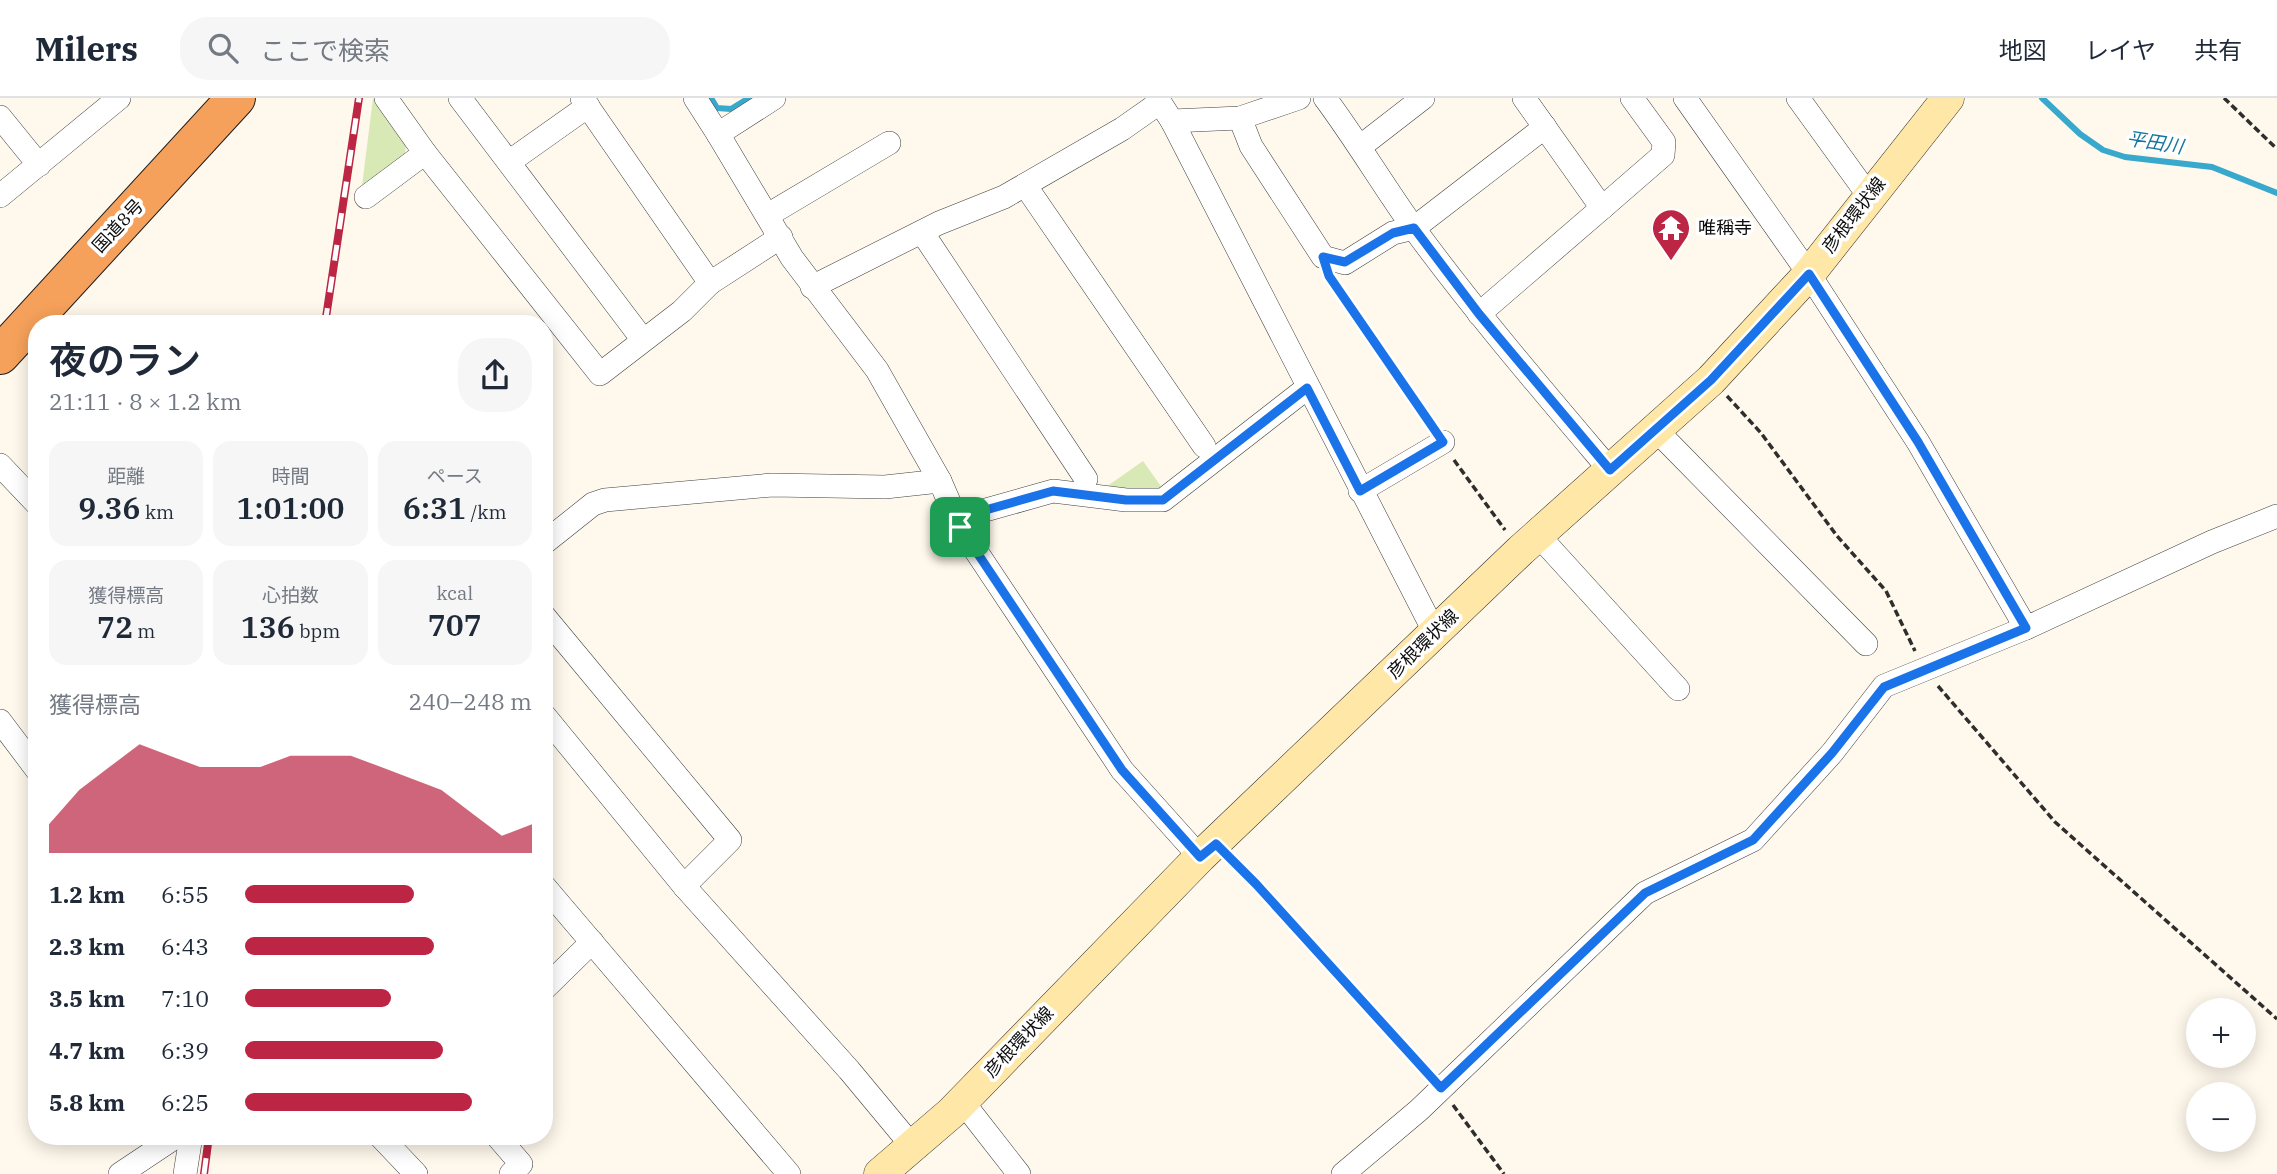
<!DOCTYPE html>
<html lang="ja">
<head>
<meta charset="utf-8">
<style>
	:root { --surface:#fff; --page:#f6f6f7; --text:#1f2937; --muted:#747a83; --line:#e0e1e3; --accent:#bc2543 }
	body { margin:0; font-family:"IBM Plex Serif","Noto Sans JP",serif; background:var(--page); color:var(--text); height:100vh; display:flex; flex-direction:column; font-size:26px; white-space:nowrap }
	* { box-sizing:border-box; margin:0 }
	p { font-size:23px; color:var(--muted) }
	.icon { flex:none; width:38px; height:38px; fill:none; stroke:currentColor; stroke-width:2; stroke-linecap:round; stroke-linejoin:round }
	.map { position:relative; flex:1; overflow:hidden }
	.side { position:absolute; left:28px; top:217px; width:525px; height:830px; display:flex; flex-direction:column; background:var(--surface); border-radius:28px; box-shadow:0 4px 18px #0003 }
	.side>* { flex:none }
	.buttons { position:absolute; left:2186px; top:900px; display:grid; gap:14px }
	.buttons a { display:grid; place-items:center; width:70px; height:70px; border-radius:50%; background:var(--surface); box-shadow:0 4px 18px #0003; font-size:35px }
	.pin { position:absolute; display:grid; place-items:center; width:60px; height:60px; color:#fff; margin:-30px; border-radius:14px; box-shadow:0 4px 10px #0006 }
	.round { display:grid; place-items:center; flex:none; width:74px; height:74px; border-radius:28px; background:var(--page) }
	.overview { display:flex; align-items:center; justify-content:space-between; height:119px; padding:0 21px }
	h1 { font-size:38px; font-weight:600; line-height:52px }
	.stats { display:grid; grid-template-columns:repeat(3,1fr); gap:10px; height:119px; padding:7px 21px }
	.stats div { display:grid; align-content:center; border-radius:18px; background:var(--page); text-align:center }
	.stats b { font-size:30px; font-weight:600 }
	.stats small { font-size:19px; font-weight:400 }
	.stats p { font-size:19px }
	.chart { height:196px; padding:14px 21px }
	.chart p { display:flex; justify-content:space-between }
	.chart svg { width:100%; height:126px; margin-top:7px; fill:var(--accent); opacity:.7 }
	ul { padding:0 21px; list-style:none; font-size:23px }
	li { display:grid; grid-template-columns:112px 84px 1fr; align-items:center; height:52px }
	li i { height:18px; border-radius:9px; background:var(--accent) }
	header { display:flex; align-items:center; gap:42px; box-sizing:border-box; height:98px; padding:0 35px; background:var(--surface); border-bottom:2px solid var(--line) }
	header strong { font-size:33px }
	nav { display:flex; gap:38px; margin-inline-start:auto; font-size:24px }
	.search { width:490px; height:63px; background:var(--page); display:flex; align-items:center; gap:18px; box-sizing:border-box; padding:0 24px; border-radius:28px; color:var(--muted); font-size:26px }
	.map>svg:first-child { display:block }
	.green { fill:#d8e9b6 }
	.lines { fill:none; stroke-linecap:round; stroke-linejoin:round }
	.stream { stroke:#38a8cd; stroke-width:6 }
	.minor-casing { stroke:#3f3f3f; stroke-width:24 }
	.secondary-casing { stroke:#2e2e2e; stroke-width:33 }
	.trunk-casing { stroke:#1d1d1d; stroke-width:40 }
	.path { stroke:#2e2e2e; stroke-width:3.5; stroke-dasharray:7 3.5; stroke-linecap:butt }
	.minor { stroke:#fff; stroke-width:23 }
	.secondary { stroke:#ffe8a7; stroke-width:32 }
	.trunk { stroke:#f6a15b; stroke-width:38 }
	.rail-casing { stroke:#bc2543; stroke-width:8 }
	.rail { stroke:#fff; stroke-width:5; stroke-dasharray:16; stroke-linecap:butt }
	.route-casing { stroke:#fff; stroke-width:14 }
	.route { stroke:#1a73e8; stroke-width:9 }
	.labels { text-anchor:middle; stroke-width:7; stroke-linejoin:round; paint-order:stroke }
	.street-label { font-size:18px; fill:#0c0c0c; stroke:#fff }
	.poi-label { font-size:18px; fill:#0c0c0c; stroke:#fff; text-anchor:start }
	.water-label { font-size:19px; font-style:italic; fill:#16779e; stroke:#fff }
</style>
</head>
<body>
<header>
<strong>Milers</strong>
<div class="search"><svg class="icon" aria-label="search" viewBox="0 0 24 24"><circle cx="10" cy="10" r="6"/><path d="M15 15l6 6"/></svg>ここで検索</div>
<nav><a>地図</a><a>レイヤ</a><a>共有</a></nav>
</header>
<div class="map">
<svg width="2277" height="1076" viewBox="0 0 2277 1076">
	<rect width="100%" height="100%" fill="#fff8ec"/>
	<g class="green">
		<polygon points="373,0 406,41 405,61 361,96"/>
		<polygon points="1143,363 1167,397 1106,389"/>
	</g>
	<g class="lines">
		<g class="stream">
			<polyline points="711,0 717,10 731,11 749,0"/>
			<polyline points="2042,0 2080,36 2103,52 2125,59 2212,69 2277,95"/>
		</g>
		<defs>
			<g id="minor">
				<polyline points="386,0 425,55 600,276 682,213 710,185 781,139"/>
				<polyline points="460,0 643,242"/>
				<polyline points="582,0 710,185"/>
				<polyline points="695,0 718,36 774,0"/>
				<polyline points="1157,0 1172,23 1435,535"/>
				<path d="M1325 0C1357 43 1384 89 1415 132 1476 215 1543 293 1610 372"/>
				<polyline points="1685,0 1809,176 1918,344 2026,530"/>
				<polyline points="1798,0 1869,98"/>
				<polyline points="0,19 39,67"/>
				<polyline points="1240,20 1251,48 1323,159 1345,165 1393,135 1414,130 1545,29"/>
				<polyline points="1172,23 1240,20 1299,0"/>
				<polyline points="718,36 792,160 877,272 940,383 960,429 1122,672 1200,759"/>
				<polyline points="1361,48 1423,0"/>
				<polyline points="509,64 588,8"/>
				<polyline points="1025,87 1204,348"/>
				<polyline points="0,98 119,0"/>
				<polyline points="366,99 425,55"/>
				<polyline points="1602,110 1663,57 1664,44 1632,0"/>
				<polyline points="768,117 889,45"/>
				<polyline points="922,134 1086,381"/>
				<polyline points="812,189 939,125 1004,99 1122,31 1159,5"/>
				<polyline points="1479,216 1602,110 1524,0"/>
				<polyline points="1656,332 1866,546"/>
				<polyline points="0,367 37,406"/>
				<polyline points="1360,393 1443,344"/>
				<polyline points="960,429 982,413 1053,393 1126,402 1163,402 1307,290"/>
				<polyline points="1538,437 1678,591"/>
				<polyline points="544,445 593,406 605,402 772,387 885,389 940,383"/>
				<polyline points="544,518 730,742 684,788 544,617"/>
				<polyline points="0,623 37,672"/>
				<polyline points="544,788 789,1076"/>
				<polyline points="684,788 849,972 913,1049"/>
				<polyline points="544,891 592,844"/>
				<polyline points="962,1003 1019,1076"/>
				<polyline points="380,1038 416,1076"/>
				<polyline points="497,1038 521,1066 511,1076"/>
				<polyline points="120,1076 177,1038"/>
				<polyline points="185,1076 191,1038"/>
				<polyline points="1343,1076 1419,1012 1645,795 1753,742 1832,655 1884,588 2026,530 2212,444 2277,418"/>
			</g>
			<polyline id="secondary" points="880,1076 951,1015 1200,759 1521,452 1711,282 1809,176 1948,0"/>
			<polyline id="trunk" points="0,257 236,0"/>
		</defs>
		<use href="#minor" class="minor-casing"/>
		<use href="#secondary" class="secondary-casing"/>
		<use href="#trunk" class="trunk-casing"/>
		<g class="path">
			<polyline points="2224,0 2277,51"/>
			<polyline points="1332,183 1432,326"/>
			<polyline points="1727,298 1761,335 1837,438 1886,493 1915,553"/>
			<polyline points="1454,362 1505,432"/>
			<polyline points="1938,588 2055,724 2277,921"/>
			<polyline points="1233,762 1428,976"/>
			<polyline points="1453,1007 1504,1076"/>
		</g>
		<use href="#minor" class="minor"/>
		<use href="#secondary" class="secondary"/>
		<use href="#trunk" class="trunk"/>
		<defs>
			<g id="rail">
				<polyline points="325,226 359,0"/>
				<polyline points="204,1076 209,1038"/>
			</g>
		</defs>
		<use href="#rail" class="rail-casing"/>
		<use href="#rail" class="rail"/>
	</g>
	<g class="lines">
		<defs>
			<polygon id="route" points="1414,130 1479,216 1610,372 1711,282 1809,176 1918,344 2026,530 1884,589 1832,655 1753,742 1645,795 1441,990 1256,786 1216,746 1200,759 1122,672 960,429 982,413 1053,393 1126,402 1163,402 1307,290 1360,393 1443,344 1329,178 1323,159 1345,164 1393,135"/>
		</defs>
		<use href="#route" class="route-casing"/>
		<use href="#route" class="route"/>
	</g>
	<defs>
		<symbol id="temple-pin" viewBox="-11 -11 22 30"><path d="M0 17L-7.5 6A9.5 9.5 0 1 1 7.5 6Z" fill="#bc2543" stroke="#fff"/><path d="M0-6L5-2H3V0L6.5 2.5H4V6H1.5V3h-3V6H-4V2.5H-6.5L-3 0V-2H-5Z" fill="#fff"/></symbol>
	</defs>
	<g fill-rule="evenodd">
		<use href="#temple-pin" x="1649" y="108" width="44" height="60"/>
	</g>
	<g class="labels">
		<g class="street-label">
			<text transform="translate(1854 117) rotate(-52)" y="6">彦根環状線</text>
			<text transform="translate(118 128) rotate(-47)" y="6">国道8号</text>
			<text transform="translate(1423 546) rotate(-44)" y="6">彦根環状線</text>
			<text transform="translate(1019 944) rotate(-46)" y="6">彦根環状線</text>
		</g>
		<g class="poi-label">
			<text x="1698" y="136">唯稱寺</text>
		</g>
		<g class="water-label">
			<text transform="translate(2155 44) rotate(9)" y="7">平田川</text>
		</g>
	</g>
</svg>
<div class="buttons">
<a>+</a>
<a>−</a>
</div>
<div class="pin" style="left:960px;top:429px;background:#1e9e55"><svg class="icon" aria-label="arrive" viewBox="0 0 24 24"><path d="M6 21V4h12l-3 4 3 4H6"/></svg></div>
<section class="side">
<div class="overview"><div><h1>夜のラン</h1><p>21:11 · 8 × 1.2 km</p></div><a class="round"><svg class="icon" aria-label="share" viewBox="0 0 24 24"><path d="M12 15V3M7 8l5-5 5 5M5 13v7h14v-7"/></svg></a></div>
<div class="stats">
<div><p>距離</p><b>9.36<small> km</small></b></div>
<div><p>時間</p><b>1:01:00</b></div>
<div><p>ペース</p><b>6:31<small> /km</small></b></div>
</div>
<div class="stats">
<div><p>獲得標高</p><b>72<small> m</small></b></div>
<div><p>心拍数</p><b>136<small> bpm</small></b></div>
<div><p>kcal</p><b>707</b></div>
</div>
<div class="chart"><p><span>獲得標高</span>240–248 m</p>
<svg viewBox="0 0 160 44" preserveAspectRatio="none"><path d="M0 44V34L10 22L20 14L30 6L40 10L50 14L60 14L70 14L80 10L90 10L100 10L110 14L120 18L130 22L140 30L150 38L160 34V44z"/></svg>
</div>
<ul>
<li><b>1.2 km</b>6:55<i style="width:59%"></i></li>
<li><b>2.3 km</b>6:43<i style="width:66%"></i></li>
<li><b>3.5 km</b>7:10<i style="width:51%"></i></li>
<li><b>4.7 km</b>6:39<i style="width:69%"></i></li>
<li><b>5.8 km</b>6:25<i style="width:79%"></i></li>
</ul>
</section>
</div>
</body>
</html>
